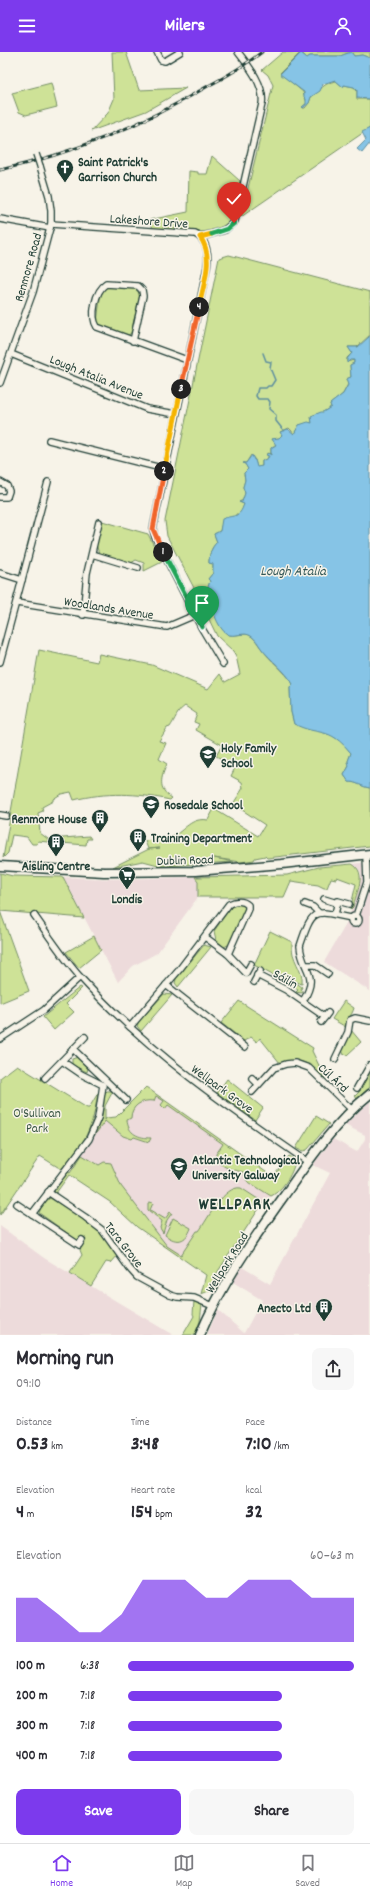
<!DOCTYPE html>
<html lang="en">
<head>
<meta charset="utf-8">
<style>
	:root { --surface:#fff; --page:#f7f7f7; --text:#2b2b33; --muted:#7c7c81; --line:#e1e1e2; --accent:#7c3aed }
	body { margin:0; font-family:Dekko,sans-serif; background:var(--page); color:var(--text); height:100vh; display:flex; flex-direction:column; font-size:15px; white-space:nowrap }
	* { box-sizing:border-box; margin:0 }
	p { font-size:13px; color:var(--muted) }
	.icon { flex:none; width:22px; height:22px; fill:none; stroke:currentColor; stroke-width:2; stroke-linecap:round; stroke-linejoin:round }
	.map { position:relative; height:1283px; overflow:hidden }
	.sheet { display:flex; flex-direction:column; background:var(--surface); flex:1 }
	.sheet>* { flex:none }
	.pin { position:absolute; display:grid; place-items:center; width:34px; height:34px; color:#fff; margin:-41px -17px; border-radius:50% 50% 50% 0; rotate:-45deg; box-shadow:0 0 4px #0007 }
	.pin .icon { rotate:45deg }
	.km { position:absolute; width:20px; height:20px; margin:-10px; border-radius:50%; background:#222; color:#fff; font-size:11px; line-height:20px; text-align:center }
	.round { display:grid; place-items:center; flex:none; width:42px; height:42px; border-radius:8px; background:var(--page) }
	.head { display:flex; align-items:center; justify-content:space-between; height:68px; padding:0 16px }
	h1 { font-size:22px; font-weight:700; line-height:30px }
	.metrics { display:grid; grid-template-columns:repeat(3,1fr); gap:6px; height:68px; padding:4px 16px }
	.metrics div { display:grid; align-content:center }
	.metrics b { font-size:20px; font-weight:700 }
	.metrics small { font-size:11px; font-weight:400 }
	.metrics p { font-size:11px }
	.chart { height:112px; padding:8px 16px }
	.chart p { display:flex; justify-content:space-between }
	.chart svg { width:100%; height:72px; margin-top:4px; fill:var(--accent); opacity:.7 }
	.cta { display:flex; gap:8px; margin-top:auto; padding:8px 16px }
	.cta a { flex:1; height:46px; border-radius:8px; background:var(--accent); color:#fff; font-size:16px; font-weight:700; line-height:46px; text-align:center }
	.cta a+a { background:var(--page); color:var(--text) }
	ul { padding:0 16px; list-style:none; font-size:13px }
	li { display:grid; grid-template-columns:64px 48px 1fr; align-items:center; height:30px }
	li i { height:10px; border-radius:5px; background:var(--accent) }
	header { display:flex; justify-content:space-between; align-items:center; height:52px; padding:0 16px; background:var(--accent); color:#fff; font-size:18px; font-weight:700 }
	.dock { display:flex; justify-content:space-around; align-items:center; height:56px; border-top:1px solid var(--line); background:var(--surface); font-size:11px; color:var(--muted) }
	.dock a { display:grid; justify-items:center; gap:2px }
	.dock .selected { color:var(--accent) }
	.map>svg:first-child { display:block }
	.built { fill:#eddbdb }
	.green { fill:#cee297; stroke:#769066 }
	.water { fill:#86c4e6; stroke:#5d8e9f }
	.lines { fill:none; stroke-linecap:round; stroke-linejoin:round }
	.stream { stroke:#5d8e9f; stroke-width:1.5 }
	.street-casing { stroke:#1f3d34; stroke-width:8 }
	.secondary-casing { stroke:#1f3d34; stroke-width:11 }
	.street { stroke:#f7f3e8; stroke-width:5.5 }
	.secondary { stroke:#f7f3e8; stroke-width:8 }
	.rail-casing { stroke:#1f3d34; stroke-width:3 }
	.rail { stroke:#f7f3e8; stroke-width:1.5; stroke-dasharray:4.5; stroke-linecap:butt }
	.street-bridge-casing { stroke:#1f3d34; stroke-width:8; stroke-linecap:butt }
	.street-bridge { stroke:#f7f3e8; stroke-width:5.5 }
	.split-1-casing { stroke:#fff; stroke-width:8 }
	.split-2-casing { stroke:#fff; stroke-width:8 }
	.split-3-casing { stroke:#fff; stroke-width:8 }
	.split-4-casing { stroke:#fff; stroke-width:8 }
	.split-5-casing { stroke:#fff; stroke-width:8 }
	.split-6-casing { stroke:#fff; stroke-width:8 }
	.split-1 { stroke:#22a559; stroke-width:5 }
	.split-2 { stroke:#f0652b; stroke-width:5 }
	.split-3 { stroke:#f5b400; stroke-width:5 }
	.split-4 { stroke:#f0652b; stroke-width:5 }
	.split-5 { stroke:#f5b400; stroke-width:5 }
	.split-6 { stroke:#22a559; stroke-width:5 }
	.labels { text-anchor:middle; stroke-width:3; stroke-linejoin:round; paint-order:stroke }
	.poi-label { font-size:13px; font-weight:bold; fill:#1f3d34; stroke:#f7f3e8; text-anchor:start }
	.street-label { font-size:13px; fill:#1f3d34; stroke:#f7f3e8 }
	.park-label { font-size:13px; fill:#395643; stroke:#f7f3e8 }
	.water-label { font-size:14px; font-style:italic; fill:#345858; stroke:#f7f3e8 }
	.district-label { font-size:17px; font-weight:bold; letter-spacing:1px; fill:#1f3d34; stroke:#f7f3e8 }
</style>
</head>
<body>
<header><svg class="icon" aria-label="menu" viewBox="0 0 24 24"><path d="M4 6h16M4 12h16M4 18h16"/></svg>Milers<svg class="icon" aria-label="person" viewBox="0 0 24 24"><circle cx="12" cy="8" r="4"/><path d="M4 21q1-7 8-7t8 7"/></svg></header>
<div class="map">
<svg width="370" height="1283" viewBox="0 0 370 1283">
	<rect width="100%" height="100%" fill="#f7f3e8"/>
	<filter id="ink" filterUnits="userSpaceOnUse"><feTurbulence type="fractalNoise" baseFrequency=".025" numOctaves="2"/><feDisplacementMap in="SourceGraphic" scale="8" xChannelSelector="R" yChannelSelector="G"/><feConvolveMatrix kernelMatrix="1 2 1 2 8 2 1 2 1" color-interpolation-filters="sRGB"/></filter>
	<g filter="url(#ink)">
		<g class="built">
			<polygon points="370,810 370,939 324,910 345,874 353,854 361,822 358,816 352,812"/>
			<polygon points="63,825 113,827 195,825 198,829 198,845 157,901 133,914 118,930"/>
			<polygon points="146,1035 283,1132 274,1143 266,1147 213,1227 137,1175 110,1150 69,1122 106,1066 116,1065"/>
			<polygon points="370,1049 370,1283 207,1283 218,1258 244,1281 262,1248 233,1230 242,1215 270,1232 330,1121 313,1113 333,1087 357,1100 365,1087 365,1083 345,1073"/>
			<polygon points="0,1174 44,1206 173,1283 0,1283"/>
		</g>
		<g class="green">
			<polygon points="112,0 126,0 139,38 186,36 146,59 91,79 108,61 114,47"/>
			<path d="M283 0H370V6L362 3 354 4 351 0 340 4H310L307 6 301 0 280 21 303 40 307 51 302 55 303 56H305L309 51 311 45C321 38 323 31 336 29L343 35 344 33 354 35 357 39V47H370V76L241 165 273 33 268 23 262 18Z"/>
			<polygon points="51,31 57,55 26,63 19,60 12,41"/>
			<path d="M212 104 240 129 231 167C225 176 205 182 195 179L153 176 149 168 188 160 189 119 198 120V122H207Z"/>
			<path d="M229 203 370 240V283L357 295H348L352 301 347 306V310L354 308V311L350 313 351 325 346 327 348 332 343 342 330 352 331 355 323 360 311 364 312 371 299 373 294 382 291 378 289 376 280 380 282 383 280 386 272 387 276 392 271 396V402L268 401 266 402 268 404V406L262 409V414L257 416 255 408 251 403 246 411H243L245 412 248 417 244 421 245 428 243 435 245 441 243 448 239 450 244 452 241 462H236V464L223 467 220 479 214 482 217 490C211 496 209 503 209 511L213 512V521L208 527 210 529 206 541C211 551 218 576 227 582 234 586 244 579 251 584 255 587 258 592 261 596 270 609 284 618 293 632L290 636 291 660 294 672 331 683 342 690 351 701 348 709 349 714 344 723 349 730C357 730 362 735 370 736V794L267 806 265 804 255 806 254 808 241 810 214 806 234 810 162 814 143 809 113 815 149 797 160 796 148 797 145 789C154 787 164 790 172 785 185 778 191 765 208 768L214 757 258 784 265 773 233 752 243 736 242 730 231 724 236 714 216 704 222 693 196 678 199 672 194 670 197 662 185 654C177 659 175 668 170 675L167 676 159 689 166 691 159 707 167 712C161 725 157 737 172 746L170 748C138 741 105 740 74 748L71 740 61 742 53 747V749L42 755 43 759 38 761 40 781 48 787V790L38 789 37 792H32L27 785 12 783 8 801 3 806 39 598 97 610 99 602 152 613 208 637 220 622 225 630 240 622 236 604 233 599 217 584 194 536 167 484 165 469 219 206Z"/>
			<polygon points="110,234 134,236 140,242 131,281 127,284 101,275 97,270 100,247 104,236"/>
			<polygon points="102,469 148,482 162,510 144,519 144,511 136,508 131,511 99,501 96,493"/>
			<polygon points="89,784 91,787 87,787 86,793 49,790 50,787"/>
			<path d="M352 812C368 821 356 841 353 855L350 858 356 832 337 825 336 827 331 826 327 836H324L318 833 291 829 284 845H198V829L195 825 287 823 319 815Z"/>
			<polygon points="0,821 13,824 63,825 84,866 0,859"/>
			<polygon points="240,852 245,854 245,858 230,892 224,895 216,888 214,879 231,855"/>
			<polygon points="0,859 29,939 0,951"/>
			<path d="M270 879 292 890C290 908 304 918 302 932L296 930 291 923 289 926 302 935 301 937 303 940 301 941 296 940 298 938 291 933 254 913Z"/>
			<polygon points="94,884 101,898 79,916 66,900"/>
			<polygon points="204,893 211,895 178,935 175,931 176,927"/>
			<polygon points="80,935 82,936 66,952 74,960 54,978 43,965"/>
			<polygon points="164,942 172,943 141,979 137,974 139,969"/>
			<path d="M239 949 313 996 312 999 326 1028C311 1013 302 1004 280 1011L260 986 257 990 251 985 244 989 221 971Z"/>
			<path d="M344 949 354 956C352 964 346 967 346 975L332 967Z"/>
			<polygon points="351,978 361,990 347,1003 345,1002 344,1003 342,998"/>
			<polygon points="78,1005 88,1016 87,1020 72,1013 72,1007"/>
			<path d="M17 1013 87 1056H89L98 1041C93 1075 85 1092 61 1117L40 1104 0 1163V1026Z"/>
			<polygon points="370,1018 370,1035 357,1047 355,1044 361,1038 359,1036"/>
			<polygon points="227,1027 263,1056 255,1068 217,1041"/>
			<path d="M146 1035 273 1125 289 1104 295 1107C295 1119 282 1139 271 1144L247 1129 243 1120C233 1118 216 1115 216 1102L223 1092 168 1053 165 1057 161 1053 164 1049 156 1044 154 1049C142 1047 131 1054 131 1066L127 1068C128 1082 139 1086 151 1086L149 1090 134 1085 132 1087 123 1084 105 1069 94 1084 102 1065 105 1041 107 1039H113L105 1054V1068L106 1066 116 1065Z"/>
			<path d="M316 1064 329 1072 308 1097C304 1100 300 1099 296 1096Z"/>
			<path d="M82 1103 99 1113 104 1110 111 1111 121 1134 167 1194 181 1203 197 1179H199C208 1167 224 1133 241 1136L261 1149 262 1152 213 1227 220 1232 217 1236 201 1242 206 1223 137 1175 110 1150 69 1123 56 1141 54 1139V1136L68 1120 70 1121Z"/>
			<polygon points="50,1146 92,1172 105,1184 118,1203 111,1211 106,1210 91,1234 70,1221 82,1203 80,1198 86,1188 82,1185 77,1188 39,1161 43,1151"/>
			<polygon points="150,1150 153,1151 150,1158 165,1167 170,1160 172,1161 167,1168 163,1181 160,1176 162,1169 148,1158 148,1151"/>
			<path d="M173 1166 191 1176C186 1190 177 1192 165 1183Z"/>
			<polygon points="194,1249 202,1252 200,1269 195,1283 183,1283 194,1264 193,1262"/>
		</g>
		<g class="water">
			<polygon points="351,0 354,4 362,3 370,6 370,47 357,46 357,38 354,35 344,33 343,35 335,28 323,32 320,39 311,45 309,51 303,56 302,55 306,52 306,47 304,45 304,40 280,22 301,1 307,6 310,4 340,4"/>
			<polygon points="370,76 370,91 362,101 357,97 366,88 362,80"/>
			<path d="M370 284V736C362 735 357 730 349 730L344 723 349 714 348 709 351 701C328 673 320 685 294 672L291 660 290 636 293 632C285 618 271 609 261 596 258 592 256 587 251 584 244 579 234 586 227 582 216 575 212 553 206 541L210 529 208 527 213 521V512L209 511C209 503 211 496 217 490L214 482 220 479 222 467C235 462 239 467 244 452L239 450H242L245 441 243 435 245 428 244 421 248 417 245 412 243 411H246L252 403 254 408H255L257 415 262 414V409L268 406 269 404 266 403 268 401 271 403V396L276 393 272 387 279 386 282 383 280 380 288 377 294 382 299 373 308 370 312 371 311 364 321 360H323L331 355 330 352 343 342 348 333 346 327 351 325 350 313 354 311V308H350L347 311V307L352 301 348 295H358Z"/>
		</g>
		<g class="lines">
			<polyline class="stream" points="263,301 266,309 271,310 270,316 275,328 271,334 268,334 266,336 258,336 256,344 258,347 268,347 270,350 269,357 276,363 276,369 284,379"/>
			<defs>
				<g id="street">
					<polyline points="157,0 161,8 165,9 180,0"/>
					<polyline points="0,167 50,176"/>
					<path d="M51 172 195 182C207 187 209 203 207 215L153 477 155 485 201 575 223 612"/>
					<path d="M201 185 225 178 235 169 262 52C265 34 249 14 238 0"/>
					<path d="M133 289 143 244 142 238 138 234 106 232C95 239 90 264 97 275L187 308"/>
					<polyline points="11,302 147,357 176,362"/>
					<polyline points="0,331 33,240 51,172 51,159 49,144 40,114"/>
					<polyline points="49,388 165,417"/>
					<polyline points="0,430 7,434 9,439 7,445 0,445"/>
					<polyline points="92,502 138,516"/>
					<polyline points="0,521 22,528"/>
					<polyline points="17,551 167,575 195,563"/>
					<polyline points="83,563 87,521 99,470"/>
					<polyline points="0,610 48,430"/>
					<polyline points="0,763 6,764"/>
					<polyline points="324,847 337,851"/>
					<polyline points="305,852 313,855 319,861"/>
					<polyline points="335,862 338,849 349,852"/>
					<path d="M34 863C49 884 64 907 81 926 147 999 228 1055 308 1110"/>
					<polyline points="356,864 367,830 366,802"/>
					<circle cx="355" cy="868" r="4"/>
					<polyline points="205,885 228,902 246,921 251,912"/>
					<polyline points="306,913 315,913 328,922"/>
					<polyline points="257,923 286,938 325,965"/>
					<polyline points="254,930 260,919"/>
					<polyline points="166,933 245,995"/>
					<path d="M303 949C320 921 302 920 300 894 313 855 314 858 351 866"/>
					<polyline points="321,970 328,961"/>
					<path d="M130 975 179 918 229 852C235 849 243 848 248 853V857L228 902"/>
					<polyline points="0,987 44,958 80,925"/>
					<polyline points="73,997 126,1048"/>
					<polyline points="335,1007 348,980 350,968 355,966 370,969"/>
					<polyline points="45,1026 85,985"/>
					<polyline points="252,1026 258,1032"/>
					<polyline points="357,1036 370,1013"/>
					<polyline points="252,1040 274,1016 286,1012 295,1011 309,1016 352,1058"/>
					<polyline points="48,1140 85,1165 102,1178 129,1216 137,1225 170,1243 177,1245 194,1246 213,1254"/>
					<polyline points="17,1152 79,1193 82,1188"/>
					<polyline points="32,1162 89,1087 98,1066 103,1033 81,1022 62,1009"/>
				</g>
				<g id="secondary">
					<polyline points="0,814 104,820 196,819 282,812 370,802"/>
					<path d="M200 1283C221 1233 252 1189 284 1144 309 1108 335 1070 370 1042"/>
				</g>
			</defs>
			<use href="#street" class="street-casing"/>
			<use href="#secondary" class="secondary-casing"/>
			<use href="#street" class="street"/>
			<use href="#secondary" class="secondary"/>
			<defs>
				<path id="rail" d="M0 118C74 101 143 73 208 34 227 24 245 13 262 0"/>
			</defs>
			<use href="#rail" class="rail-casing"/>
			<use href="#rail" class="rail"/>
			<defs>
				<polyline id="street-bridge" points="36,102 40,114"/>
			</defs>
			<use href="#street-bridge" class="street-bridge-casing"/>
			<use href="#street-bridge" class="street-bridge"/>
		</g>
	</g>
	<g class="lines" filter="url(#ink)">
		<defs>
			<polyline id="split-1" points="163,500 202,575"/>
			<polyline id="split-2" points="163,500 153,477 164,419"/>
			<polyline id="split-3" points="164,419 181,337"/>
			<polyline id="split-4" points="181,337 199,255"/>
			<path id="split-5" d="M199 255C203 233 215 205 200 185L212 182"/>
			<polyline id="split-6" points="212,182 227,177 234,171"/>
		</defs>
		<use href="#split-1" class="split-1-casing"/>
		<use href="#split-2" class="split-2-casing"/>
		<use href="#split-3" class="split-3-casing"/>
		<use href="#split-4" class="split-4-casing"/>
		<use href="#split-5" class="split-5-casing"/>
		<use href="#split-6" class="split-6-casing"/>
		<use href="#split-1" class="split-1"/>
		<use href="#split-2" class="split-2"/>
		<use href="#split-3" class="split-3"/>
		<use href="#split-4" class="split-4"/>
		<use href="#split-5" class="split-5"/>
		<use href="#split-6" class="split-6"/>
	</g>
	<defs>
		<symbol id="church-pin" viewBox="-11 -11 22 30"><path d="M0 17L-7.5 6A9.5 9.5 0 1 1 7.5 6Z" fill="#1f3d34" stroke="#f7f3e8"/><path d="M-1.2-6h2.4v3.5h3.3v2.4h-3.3V6h-2.4V-.1h-3.3v-2.4h3.3Z" fill="#fff"/></symbol>
		<symbol id="school-pin" viewBox="-11 -11 22 30"><path d="M0 17L-7.5 6A9.5 9.5 0 1 1 7.5 6Z" fill="#1f3d34" stroke="#f7f3e8"/><path d="M0-5L7-2L0 1L-7-2ZM-4 1L0 2.5L4 1V4Q0 6-4 4Z" fill="#fff"/></symbol>
		<symbol id="building-pin" viewBox="-11 -11 22 30"><path d="M0 17L-7.5 6A9.5 9.5 0 1 1 7.5 6Z" fill="#1f3d34" stroke="#f7f3e8"/><path d="M-4-6H4V6H1V3H-1V6H-4ZM-2.5-4.3h1.7v1.8h-1.7ZM.8-4.3h1.7v1.8H.8ZM-2.5-1h1.7V.8h-1.7ZM.8-1h1.7V.8H.8Z" fill="#fff"/></symbol>
		<symbol id="supermarket-pin" viewBox="-11 -11 22 30"><path d="M0 17L-7.5 6A9.5 9.5 0 1 1 7.5 6Z" fill="#1f3d34" stroke="#f7f3e8"/><path d="M-6-5.5h2.5l.6 2H6L4.5 2H-2.5L-4.4-4H-6ZM-1.5 3.2a1.3 1.3 0 1 0 .1 0ZM3 3.2a1.3 1.3 0 1 0 .1 0Z" fill="#fff"/></symbol>
		<symbol id="university-pin" viewBox="-11 -11 22 30"><path d="M0 17L-7.5 6A9.5 9.5 0 1 1 7.5 6Z" fill="#1f3d34" stroke="#f7f3e8"/><path d="M0-5L7-2L0 1L-7-2ZM-4 1L0 2.5L4 1V4Q0 6-4 4Z" fill="#fff"/></symbol>
	</defs>
	<g fill-rule="evenodd">
		<use href="#church-pin" x="55" y="106" width="20" height="27"/>
		<use href="#school-pin" x="198" y="692" width="20" height="27"/>
		<use href="#school-pin" x="141" y="742" width="20" height="27"/>
		<use href="#building-pin" x="90" y="756" width="20" height="27"/>
		<use href="#building-pin" x="128" y="775" width="20" height="27"/>
		<use href="#building-pin" x="46" y="780" width="20" height="27"/>
		<use href="#supermarket-pin" x="117" y="813" width="20" height="27"/>
		<use href="#university-pin" x="169" y="1104" width="20" height="27"/>
		<use href="#building-pin" x="314" y="1245" width="20" height="27"/>
	</g>
	<g class="labels">
		<g class="poi-label">
			<text x="78" y="114">Saint Patrick's<tspan x="78" dy="15">Garrison Church</tspan></text>
			<text x="221" y="700">Holy Family<tspan x="221" dy="15">School</tspan></text>
			<text x="164" y="757">Rosedale School</text>
			<text x="87" y="771" text-anchor="end">Renmore House</text>
			<text x="151" y="790">Training Department</text>
			<text x="56" y="818" text-anchor="middle">Aisling Centre</text>
			<text x="127" y="851" text-anchor="middle">Londis</text>
			<text x="192" y="1112">Atlantic Technological<tspan x="192" dy="15">University Galway</tspan></text>
			<text x="311" y="1260" text-anchor="end">Anecto Ltd</text>
		</g>
		<g class="street-label">
			<text transform="translate(149 168) rotate(4)" y="5">Lakeshore Drive</text>
			<text transform="translate(27 215) rotate(-74)" y="5">Renmore Road</text>
			<text transform="translate(97 324) rotate(22)" y="5">Lough Atalia Avenue</text>
			<text transform="translate(109 555) rotate(9)" y="5">Woodlands Avenue</text>
			<text transform="translate(185 807) rotate(-2)" y="5">Dublin Road</text>
			<text transform="translate(286 926) rotate(30)" y="5">Sáilín</text>
			<text transform="translate(334 1025) rotate(43)" y="5">Cúl Árd</text>
			<text transform="translate(223 1036) rotate(36)" y="5">Wellpark Grove</text>
			<text transform="translate(125 1192) rotate(52)" y="5">Tara Grove</text>
			<text transform="translate(226 1210) rotate(-58)" y="5">Wellpark Road</text>
		</g>
		<g class="park-label">
			<text x="37" y="1065">O'Sullivan<tspan x="37" dy="15">Park</tspan></text>
		</g>
		<g class="water-label">
			<text x="293" y="523">Lough Atalia</text>
		</g>
		<g class="district-label">
			<text x="235" y="1157">WELLPARK</text>
		</g>
	</g>
</svg>
<div class="pin" style="left:202px;top:575px;background:#1e9e55"><svg class="icon" aria-label="arrive" viewBox="0 0 24 24"><path d="M6 21V4h12l-3 4 3 4H6"/></svg></div>
<div class="pin" style="left:234px;top:171px;background:#d93025"><svg class="icon" aria-label="check" viewBox="0 0 24 24"><path d="M5 12l5 5 9-10"/></svg></div>
<b class="km" style="left:163px;top:500px">1</b>
<b class="km" style="left:164px;top:419px">2</b>
<b class="km" style="left:181px;top:337px">3</b>
<b class="km" style="left:199px;top:255px">4</b>
</div>
<section class="sheet">
<div class="head"><div><h1>Morning run</h1><p>09:10</p></div><a class="round"><svg class="icon" aria-label="share" viewBox="0 0 24 24"><path d="M12 15V3M7 8l5-5 5 5M5 13v7h14v-7"/></svg></a></div>
<div class="metrics">
<div><p>Distance</p><b>0.53<small> km</small></b></div>
<div><p>Time</p><b>3:48</b></div>
<div><p>Pace</p><b>7:10<small> /km</small></b></div>
</div>
<div class="metrics">
<div><p>Elevation</p><b>4<small> m</small></b></div>
<div><p>Heart rate</p><b>154<small> bpm</small></b></div>
<div><p>kcal</p><b>32</b></div>
</div>
<div class="chart"><p><span>Elevation</span>60–63 m</p>
<svg viewBox="0 0 160 44" preserveAspectRatio="none"><path d="M0 44V17L10 17L20 27L30 38L40 38L50 27L60 6L70 6L80 6L90 17L100 17L110 6L120 6L130 6L140 17L150 17L160 17V44z"/></svg>
</div>
<ul>
<li><b>100 m</b>6:38<i style="width:100%"></i></li>
<li><b>200 m</b>7:18<i style="width:68%"></i></li>
<li><b>300 m</b>7:18<i style="width:68%"></i></li>
<li><b>400 m</b>7:18<i style="width:68%"></i></li>
</ul>
<div class="cta"><a>Save</a><a>Share</a></div>
</section>
<nav class="dock">
<a class="selected"><svg class="icon" aria-label="home" viewBox="0 0 24 24"><path d="M3 11l9-7 9 7M6 9v11h12V9"/></svg>Home</a>
<a><svg class="icon" aria-label="map" viewBox="0 0 24 24"><path d="M3 6l6-2 6 2 6-2v14l-6 2-6-2-6 2zM9 4v14M15 6v14"/></svg>Map</a>
<a><svg class="icon" aria-label="saved" viewBox="0 0 24 24"><path d="M7 4h10v16l-5-4-5 4z"/></svg>Saved</a>
</nav>
</body>
</html>
